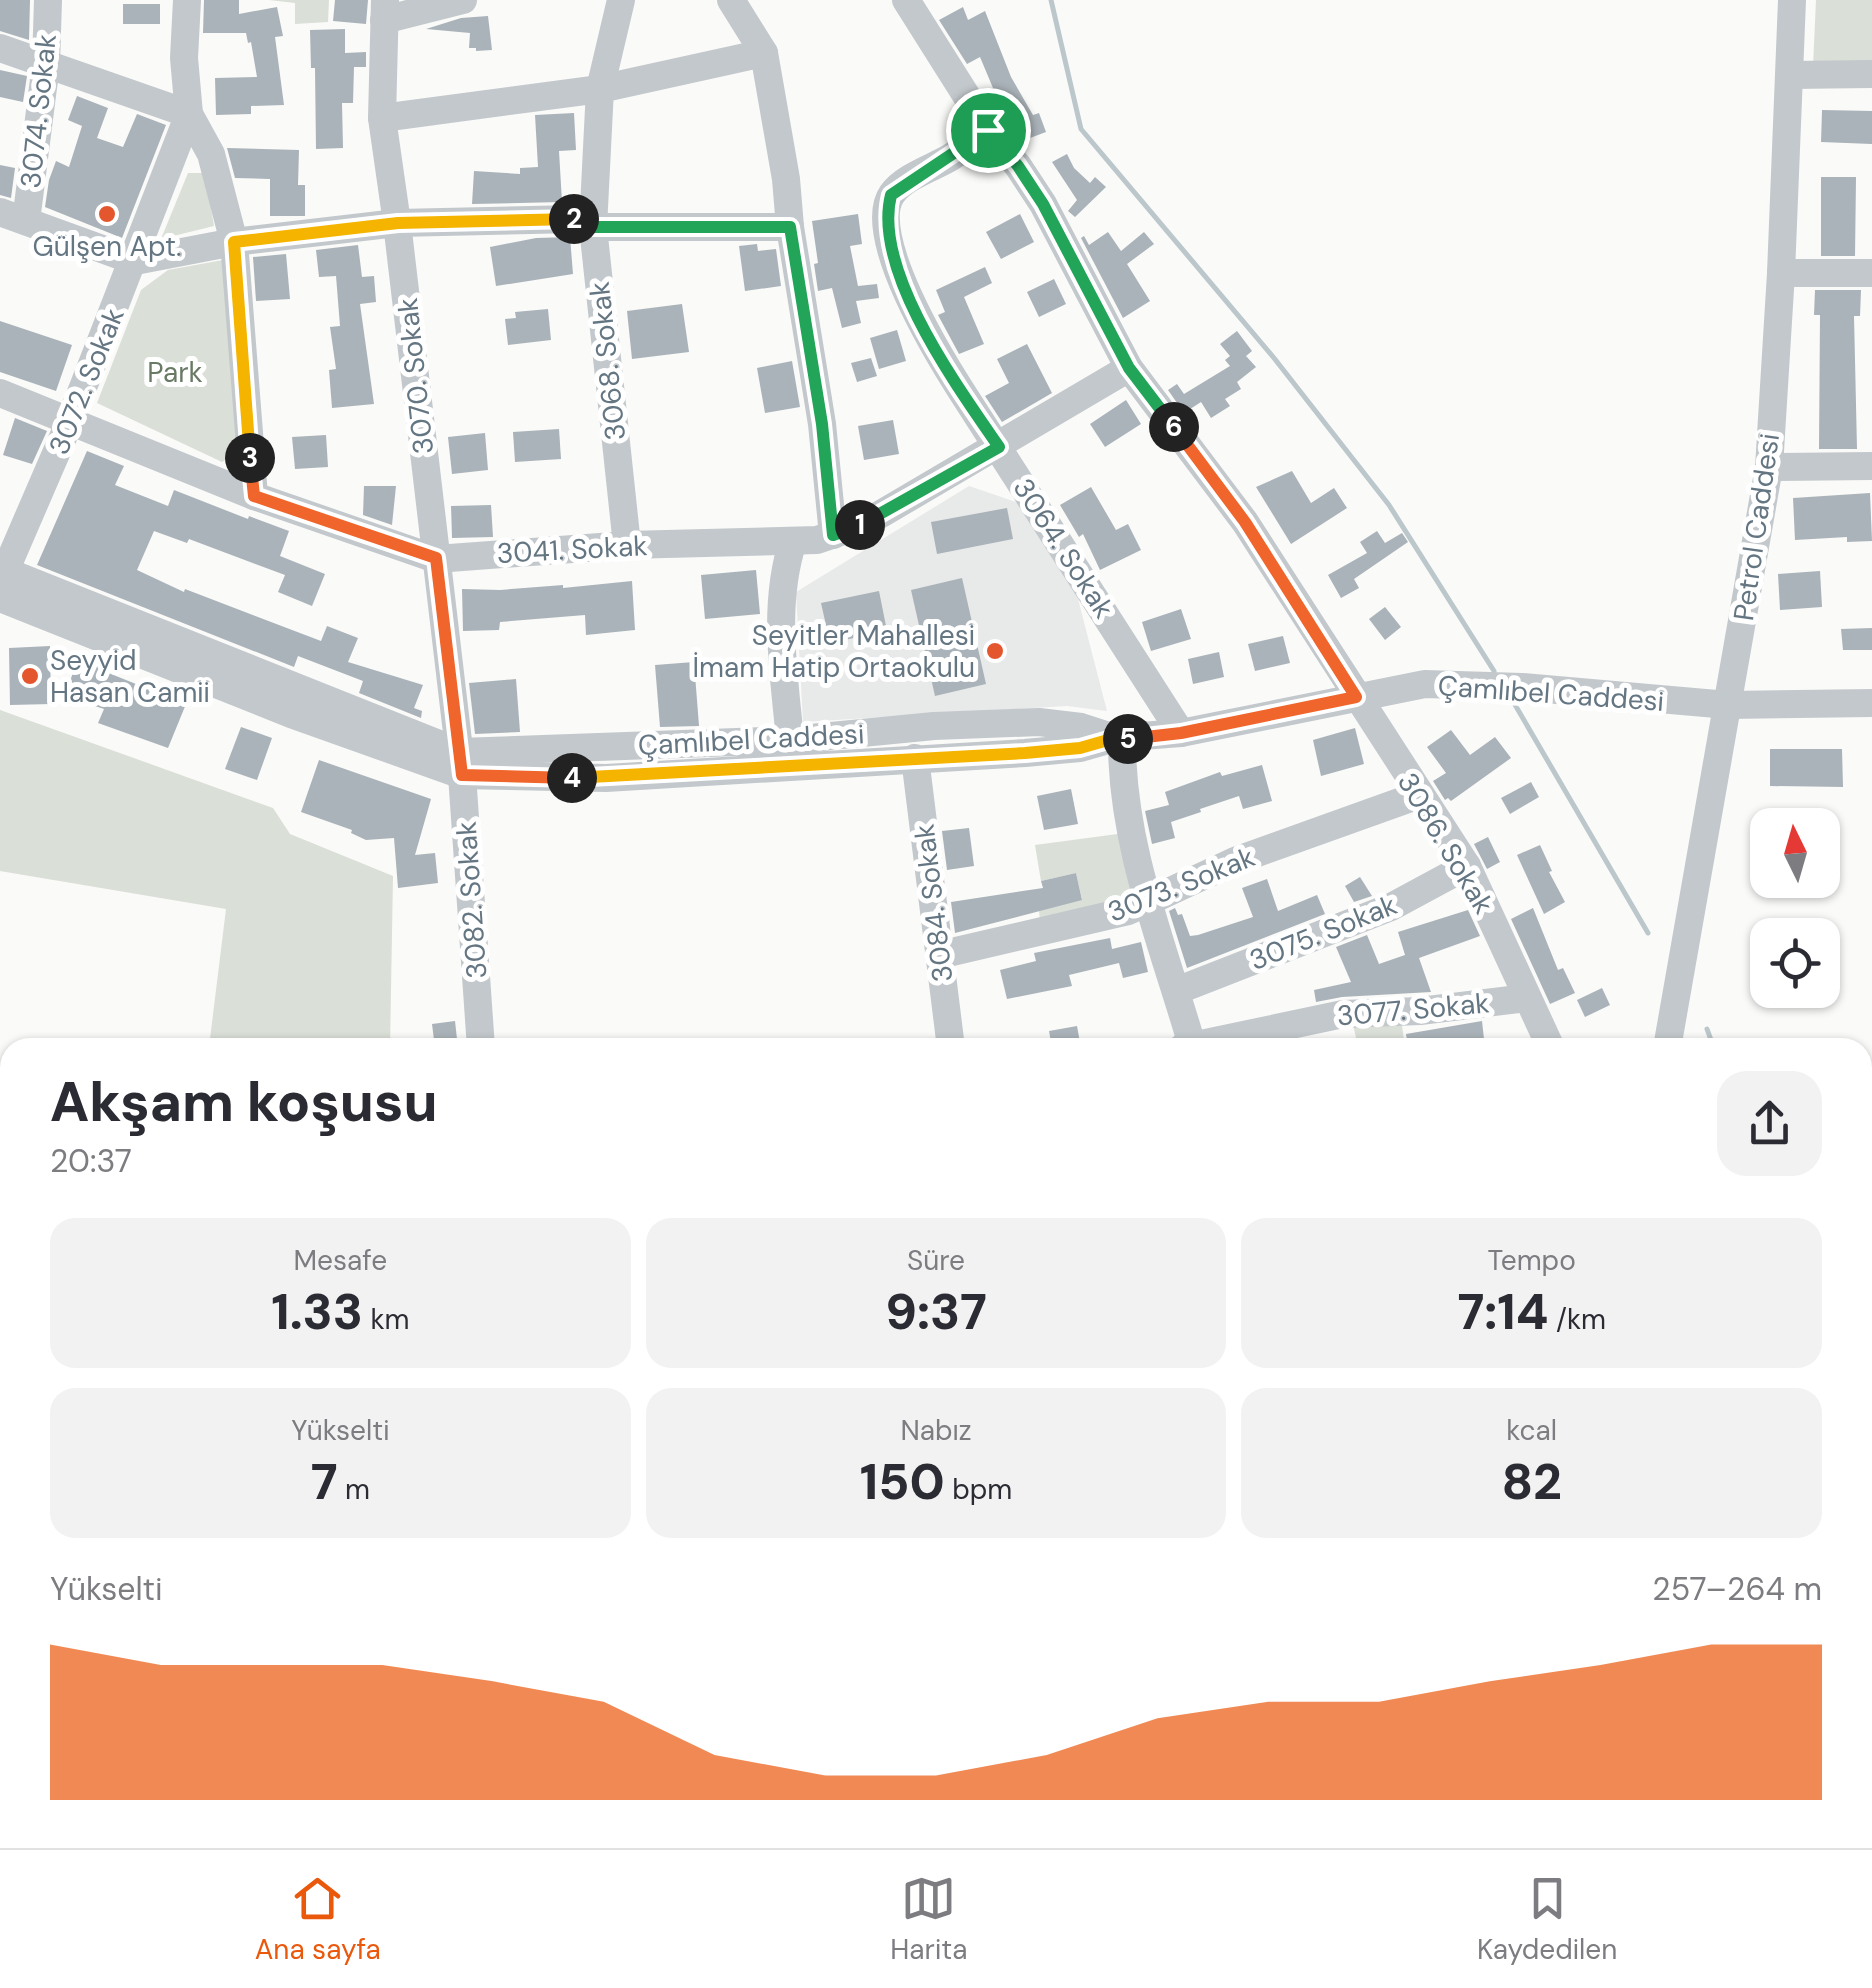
<!DOCTYPE html>
<html lang="tr">
<head>
<meta charset="utf-8">
<style>
	:root { --surface:#fff; --page:#f2f2f3; --text:#2b2b33; --muted:#7c7c81; --line:#e1e1e2; --accent:#ea580c }
	body { margin:0; font-family:"DM Sans",sans-serif; background:var(--page); color:var(--text); height:100vh; display:flex; flex-direction:column; font-size:38px; white-space:nowrap }
	* { box-sizing:border-box; margin:0 }
	p { font-size:32px; color:var(--muted) }
	.icon { flex:none; width:55px; height:55px; fill:none; stroke:currentColor; stroke-width:2; stroke-linecap:round; stroke-linejoin:round }
	.map { position:relative; flex:1; overflow:hidden }
	.sheet { position:absolute; left:0px; top:1038px; width:1872px; height:812px; display:flex; flex-direction:column; background:var(--surface); border-radius:30px 30px 0 0; box-shadow:0 2px 8px #0004 }
	.sheet>* { flex:none }
	.needle { width:65px; rotate:355deg }
	.controls { position:absolute; left:1750px; top:808px; display:grid; gap:20px }
	.controls a { display:grid; place-items:center; width:90px; height:90px; border-radius:20px; background:var(--surface); box-shadow:0 2px 8px #0004; font-size:50px }
	.pin { position:absolute; display:grid; place-items:center; width:85px; height:85px; color:#fff; margin:-42px; border:5px solid #fff; border-radius:50%; box-shadow:0 2px 10px #0007 }
	.km { position:absolute; width:50px; height:50px; margin:-25px; border-radius:50%; background:#222; color:#fff; font-size:28px; line-height:50px; text-align:center }
	.round { display:grid; place-items:center; flex:none; width:105px; height:105px; border-radius:30px; background:var(--page) }
	.overview { display:flex; align-items:center; justify-content:space-between; height:170px; padding:0 50px }
	h1 { font-size:55px; font-weight:800; line-height:75px }
	.metrics { display:grid; grid-template-columns:repeat(3,1fr); gap:15px; height:170px; padding:10px 50px }
	.metrics div { display:grid; align-content:center; border-radius:25px; background:var(--page); text-align:center }
	.metrics b { font-size:50px; font-weight:800 }
	.metrics small { font-size:28px; font-weight:400 }
	.metrics p { font-size:28px }
	.chart { height:280px; padding:20px 50px }
	.chart p { display:flex; justify-content:space-between }
	.chart svg { width:100%; height:180px; margin-top:10px; fill:var(--accent); opacity:.7 }
	.dock { display:flex; justify-content:space-around; align-items:center; height:140px; border-top:2px solid var(--line); background:var(--surface); font-size:28px; color:var(--muted) }
	.dock a { display:grid; justify-items:center; gap:5px }
	.dock .active { color:var(--accent) }
	.map>svg:first-child { display:block }
	.built { fill:#e8e9e9 }
	.green { fill:#dadfd7 }
	.lines { fill:none; stroke-linecap:round; stroke-linejoin:round }
	.stream { stroke:#bbc7cb; stroke-width:5 }
	.building { fill:#aab3b9 }
	.minor { stroke:#c3c8cc; stroke-width:28 }
	.split-1-casing { stroke:#fff; stroke-width:20 }
	.split-2-casing { stroke:#fff; stroke-width:20 }
	.split-3-casing { stroke:#fff; stroke-width:20 }
	.split-4-casing { stroke:#fff; stroke-width:20 }
	.split-5-casing { stroke:#fff; stroke-width:20 }
	.split-6-casing { stroke:#fff; stroke-width:20 }
	.split-7-casing { stroke:#fff; stroke-width:20 }
	.split-1 { stroke:#22a559; stroke-width:12 }
	.split-2 { stroke:#22a559; stroke-width:12 }
	.split-3 { stroke:#f5b400; stroke-width:12 }
	.split-4 { stroke:#f0652b; stroke-width:12 }
	.split-5 { stroke:#f5b400; stroke-width:12 }
	.split-6 { stroke:#f0652b; stroke-width:12 }
	.split-7 { stroke:#22a559; stroke-width:12 }
	.poi-dot { fill:#e4572e; stroke:#fff; stroke-width:4 }
	.labels { text-anchor:middle; stroke-width:10; stroke-linejoin:round; paint-order:stroke }
	.street-label { font-size:28px; fill:#657683; stroke:#fff }
	.poi-label { font-size:28px; fill:#657683; stroke:#fff }
	.park-label { font-size:28px; fill:#687a64; stroke:#fff }
</style>
</head>
<body>
<div class="map">
<svg width="1872" height="1848" viewBox="0 0 1872 1848">
	<rect width="100%" height="100%" fill="#fafaf8"/>
	<polygon class="built" points="969,486 1016,502 1077,595 1107,711 1067,706 803,722 796,592"/>
	<g class="green">
		<polygon points="269,0 329,0 328,22 295,24 295,3"/>
		<polygon points="1816,0 1872,0 1872,64 1813,67"/>
		<polygon points="188,173 205,173 214,226 161,239"/>
		<polygon points="223,260 244,449 222,462 97,403 141,290 168,270"/>
		<polygon points="0,710 273,808 290,834 393,876 390,1047 209,1047 226,909 0,871"/>
		<polygon points="1125,833 1132,899 1040,922 1039,910 1082,899 1076,873 1041,881 1035,845"/>
		<polygon points="1401,1019 1405,1047 1358,1047 1353,1024"/>
	</g>
	<g class="lines">
		<g class="stream">
			<polyline points="1051,0 1081,129 1274,358 1389,505 1494,671"/>
			<polyline points="1514,703 1648,933"/>
			<polyline points="1707,1029 1714,1048"/>
			<polyline points="1862,1350 1872,1370"/>
		</g>
	</g>
	<g class="building">
		<polygon points="0,0 30,0 29,40 0,31"/>
		<polygon points="204,0 239,0 239,14 277,7 283,36 275,37 284,105 251,106 251,114 216,115 215,78 257,77 251,42 248,43 246,33 203,33"/>
		<polygon points="335,0 368,0 366,24 333,21"/>
		<rect x="123" y="4" width="37" height="20"/>
		<polygon points="963,7 968,20 985,11 1011,77 1033,115 1039,113 1046,132 1022,141 1010,111 1001,116 987,91 993,88 980,57 967,64 939,20"/>
		<polygon points="488,16 492,50 476,51 476,48 469,48 470,33 426,29 461,18"/>
		<polygon points="345,29 345,53 366,52 366,67 354,67 353,103 342,103 343,148 316,149 315,68 311,68 310,30"/>
		<polygon points="0,70 27,76 23,102 0,97"/>
		<polygon points="77,96 108,108 97,138 123,147 137,114 166,125 122,238 45,207 49,180 56,161 69,167 82,126 68,120"/>
		<polygon points="1822,110 1872,111 1872,144 1821,142"/>
		<polygon points="574,113 576,150 559,151 562,202 472,204 474,171 520,174 520,168 538,167 535,115"/>
		<polygon points="227,148 299,150 298,185 305,185 305,216 270,216 270,179 235,178"/>
		<polygon points="1067,154 1074,168 1090,183 1095,177 1106,187 1075,217 1068,211 1077,200 1052,162"/>
		<polygon points="0,165 15,168 11,198 0,195"/>
		<polygon points="1821,177 1856,177 1855,256 1821,256"/>
		<polygon points="858,214 862,244 850,246 858,286 877,284 879,298 856,301 861,323 842,328 832,288 818,291 814,264 818,263 812,221"/>
		<polygon points="1020,214 1034,242 1001,259 986,232"/>
		<polygon points="1108,232 1121,251 1144,232 1154,244 1127,264 1150,301 1123,318 1081,238 1084,236 1089,245"/>
		<polygon points="570,237 573,274 496,286 490,247 536,238"/>
		<polygon points="757,244 758,251 776,249 781,286 745,291 739,246"/>
		<polygon points="358,245 362,277 374,276 376,302 360,304 374,404 332,408 329,370 336,369 330,327 340,326 336,276 319,277 316,250"/>
		<polygon points="286,254 290,299 256,301 253,257"/>
		<polygon points="985,267 992,283 964,297 984,344 959,354 938,315 945,312 936,290"/>
		<polygon points="1054,279 1066,304 1039,317 1027,292"/>
		<polygon points="1815,290 1861,290 1860,316 1854,316 1857,449 1819,449 1820,315 1814,315"/>
		<polygon points="682,304 689,352 632,359 627,311"/>
		<polygon points="548,309 551,340 508,345 505,319 516,318 515,312"/>
		<polygon points="0,321 72,345 56,391 0,372"/>
		<polygon points="897,330 906,361 879,369 870,338"/>
		<polygon points="1237,331 1252,351 1246,356 1256,367 1237,382 1241,389 1225,399 1230,406 1211,418 1201,402 1184,413 1168,390 1177,384 1184,394 1230,366 1225,360 1230,356 1220,344"/>
		<polygon points="1027,344 1052,393 1002,422 985,396 1009,383 997,359"/>
		<polygon points="871,358 877,376 857,382 851,363"/>
		<polygon points="792,361 800,407 765,413 757,368"/>
		<polygon points="1126,400 1141,424 1105,447 1090,424"/>
		<polygon points="15,418 47,431 32,464 3,455"/>
		<polygon points="893,420 899,454 864,460 858,426"/>
		<polygon points="559,429 561,459 515,462 513,432"/>
		<polygon points="485,433 488,470 452,474 448,437"/>
		<polygon points="326,435 328,467 295,469 292,437"/>
		<polygon points="87,451 124,466 115,485 168,506 174,490 248,519 249,516 289,531 280,556 325,574 312,606 278,592 285,575 189,539 187,543 154,531 137,570 184,592 185,589 321,641 327,626 358,638 348,662 423,685 414,708 422,711 421,718 359,693 363,681 298,656 294,667 37,565"/>
		<polygon points="1292,471 1311,503 1334,488 1347,508 1291,544 1256,487"/>
		<polygon points="364,486 396,486 392,525 363,515"/>
		<polygon points="1091,487 1116,530 1128,524 1141,550 1100,570 1083,534 1079,537 1060,505"/>
		<polygon points="1870,493 1872,541 1847,542 1847,537 1795,540 1793,498"/>
		<polygon points="491,505 493,537 452,538 451,506"/>
		<polygon points="1007,508 1013,539 937,554 931,522"/>
		<polygon points="1377,531 1385,543 1402,533 1408,542 1354,579 1359,588 1341,598 1328,575 1367,553 1360,542"/>
		<polygon points="756,570 760,614 705,619 701,575"/>
		<polygon points="1820,571 1822,607 1780,610 1778,574"/>
		<polygon points="962,578 986,684 935,696 911,590"/>
		<polygon points="632,581 635,630 586,635 585,615 500,622 499,630 463,631 462,589 500,590 563,585 563,588"/>
		<polygon points="879,591 887,631 830,643 821,603"/>
		<polygon points="1385,607 1401,627 1385,640 1369,619"/>
		<polygon points="1181,609 1191,639 1151,651 1142,622"/>
		<polygon points="1872,628 1872,650 1843,650 1841,629"/>
		<polygon points="1283,636 1290,663 1255,671 1248,644"/>
		<polygon points="50,646 51,704 10,705 9,648"/>
		<polygon points="1219,652 1224,677 1193,684 1188,659"/>
		<polygon points="78,658 108,667 106,672 186,704 168,748 98,723 104,709 65,696"/>
		<polygon points="694,662 699,726 660,727 655,665"/>
		<polygon points="516,679 520,732 475,734 469,683"/>
		<polygon points="241,727 272,738 257,780 225,769"/>
		<polygon points="1355,728 1364,764 1321,776 1313,740"/>
		<polygon points="1451,730 1470,755 1495,737 1511,758 1451,801 1448,798 1445,800 1433,781 1446,773 1427,747"/>
		<polygon points="1770,749 1842,749 1843,787 1770,786"/>
		<polygon points="319,760 431,799 415,855 435,853 438,883 398,888 394,838 366,840 351,833 352,830 301,812"/>
		<polygon points="1262,765 1272,801 1243,809 1239,796 1200,809 1201,812 1171,822 1175,838 1152,844 1145,811 1169,805 1165,792 1220,772 1222,776"/>
		<polygon points="1531,782 1539,797 1510,814 1501,798"/>
		<polygon points="1071,789 1078,824 1044,830 1037,796"/>
		<polygon points="969,828 974,866 947,870 942,831"/>
		<polygon points="1488,837 1500,862 1487,869 1474,844"/>
		<polygon points="1540,845 1552,871 1549,872 1565,902 1544,914 1517,855"/>
		<polygon points="1076,873 1082,900 955,933 951,902 1043,888 1041,881"/>
		<polygon points="1360,877 1372,896 1354,902 1345,886"/>
		<polygon points="1267,879 1278,911 1317,895 1325,914 1187,968 1169,911 1175,908 1178,915 1182,914 1190,936 1198,935 1253,917 1242,888"/>
		<polygon points="1533,908 1558,970 1563,968 1575,993 1550,1004 1511,919"/>
		<polygon points="1468,910 1480,936 1419,958 1431,992 1342,997 1316,1002 1314,990 1351,982 1336,947 1367,935 1379,964 1405,955 1398,932"/>
		<polygon points="1110,938 1112,949 1141,942 1148,972 1123,978 1119,963 1069,975 1072,986 1007,999 1000,970 1036,961 1034,953"/>
		<polygon points="1602,988 1610,1005 1585,1017 1577,1000"/>
		<polygon points="455,1021 458,1048 435,1048 432,1024"/>
		<polygon points="1482,1021 1485,1048 1408,1048 1406,1034"/>
		<polygon points="1077,1026 1081,1048 1052,1048 1049,1031"/>
	</g>
	<g class="lines">
		<g class="minor">
			<polyline points="385,0 382,118 397,223 462,775 481,1048"/>
			<polyline points="621,0 600,89 593,227 627,545"/>
			<polyline points="731,0 764,53 786,179 790,227 822,424 833,535"/>
			<polyline points="906,0 988,130 1018,166 1043,204 1129,368 1245,522 1467,866 1551,1048"/>
			<polyline points="384,20 463,0"/>
			<polyline points="0,48 189,114 211,154 234,242 254,496"/>
			<polyline points="1790,75 1872,74"/>
			<polyline points="382,118 600,89 764,53"/>
			<path d="M988 130C976 139 964 149 951 157 933 168 905 176 892 194 864 234 939 356 962 392L1181 733"/>
			<polyline points="0,212 135,261 234,242 397,223 575,219 593,227 790,227"/>
			<polyline points="26,221 46,64 48,0"/>
			<polyline points="1781,273 1872,273"/>
			<polyline points="0,393 254,496 436,559 627,545 817,540 864,524 1129,368"/>
			<polyline points="1769,467 1872,466"/>
			<polyline points="0,569 459,752 790,740 934,726 1039,722 1081,727 1115,738 1080,748 1025,753 606,778 462,775 291,714 0,598"/>
			<polyline points="0,583 70,421 189,114 184,58 187,0"/>
			<polyline points="1115,738 1181,733 1425,684 1522,687 1728,705 1872,703"/>
			<path d="M1122 739C1121 844 1163 945 1192 1045"/>
			<path d="M790 740C784 673 772 606 793 541"/>
			<polyline points="915,758 951,1048"/>
			<polyline points="939,955 1128,911 1235,861 1419,795"/>
			<polyline points="1176,991 1391,907 1467,866"/>
			<polyline points="1182,1048 1343,1014 1420,1011 1527,998"/>
			<polyline points="1667,1048 1769,467 1781,273 1792,0"/>
			<polyline points="1862,1444 1872,1442"/>
			<polyline points="1862,1667 1872,1666"/>
			<polyline points="1706,1840 1708,1848"/>
		</g>
	</g>
	<g class="lines">
		<defs>
			<path id="split-1" d="M860 525 999 447C957 386 872 270 891 195L988 130"/>
			<polyline id="split-2" points="574,219 593,227 790,227 822,424 833,535 860,525"/>
			<polyline id="split-3" points="250,458 234,242 398,223 574,219"/>
			<polyline id="split-4" points="250,458 254,496 436,558 462,775 572,778"/>
			<polyline id="split-5" points="572,778 1025,753 1080,748 1115,738 1128,739"/>
			<polyline id="split-6" points="1128,739 1181,733 1356,697 1245,522 1174,427"/>
			<polyline id="split-7" points="988,130 1018,166 1043,204 1129,368 1174,427"/>
		</defs>
		<use href="#split-1" class="split-1-casing"/>
		<use href="#split-2" class="split-2-casing"/>
		<use href="#split-3" class="split-3-casing"/>
		<use href="#split-4" class="split-4-casing"/>
		<use href="#split-5" class="split-5-casing"/>
		<use href="#split-6" class="split-6-casing"/>
		<use href="#split-7" class="split-7-casing"/>
		<use href="#split-1" class="split-1"/>
		<use href="#split-2" class="split-2"/>
		<use href="#split-3" class="split-3"/>
		<use href="#split-4" class="split-4"/>
		<use href="#split-5" class="split-5"/>
		<use href="#split-6" class="split-6"/>
		<use href="#split-7" class="split-7"/>
	</g>
	<g class="poi-dot">
		<circle cx="107" cy="214" r="10"/>
		<circle cx="995" cy="651" r="10"/>
		<circle cx="30" cy="676" r="10"/>
	</g>
	<g class="labels">
		<g class="street-label">
			<text transform="translate(38 111) rotate(-84)" y="10">3074. Sokak</text>
			<text transform="translate(607 361) rotate(-96)" y="10">3068. Sokak</text>
			<text transform="translate(415 376) rotate(-96)" y="10">3070. Sokak</text>
			<text transform="translate(86 381) rotate(-68)" y="10">3072. Sokak</text>
			<text transform="translate(1756 527) rotate(-82)" y="10">Petrol Caddesi</text>
			<text transform="translate(1064 548) rotate(57)" y="10">3064. Sokak</text>
			<text transform="translate(572 549) rotate(-3)" y="10">3041. Sokak</text>
			<text transform="translate(1551 693) rotate(4)" y="10">Çamlıbel Caddesi</text>
			<text transform="translate(751 739) rotate(-3)" y="10">Çamlıbel Caddesi</text>
			<text transform="translate(1446 843) rotate(59)" y="10">3086. Sokak</text>
			<text transform="translate(1181 884) rotate(-22)" y="10">3073. Sokak</text>
			<text transform="translate(471 900) rotate(-94)" y="10">3082. Sokak</text>
			<text transform="translate(933 903) rotate(-97)" y="10">3084. Sokak</text>
			<text transform="translate(1323 932) rotate(-22)" y="10">3075. Sokak</text>
			<text transform="translate(1413 1009) rotate(-5)" y="10">3077. Sokak</text>
		</g>
		<g class="poi-label">
			<text x="107" y="256">Gülşen Apt.</text>
			<text x="975" y="645" text-anchor="end">Seyitler Mahallesi<tspan x="975" dy="32">İmam Hatip Ortaokulu</tspan></text>
			<text x="50" y="670" text-anchor="start">Seyyid<tspan x="50" dy="32">Hasan Camii</tspan></text>
		</g>
		<g class="park-label">
			<text x="175" y="382">Park</text>
		</g>
	</g>
</svg>
<div class="controls">
<a><svg class="needle" viewBox="-14 -14 28 28"><path d="M0-13l5 13h-10z" fill="#e53935"/><path d="M0 13l5-13h-10z" fill="#7c7c81"/></svg></a>
<a><svg class="icon" aria-label="locate" viewBox="0 0 24 24"><circle cx="12" cy="12" r="6"/><path d="M12 2v4M12 18v4M2 12h4M18 12h4"/></svg></a>
</div>
<div class="pin" style="left:988px;top:130px;background:#1e9e55"><svg class="icon" aria-label="arrive" viewBox="0 0 24 24"><path d="M6 21V4h12l-3 4 3 4H6"/></svg></div>
<b class="km" style="left:860px;top:525px">1</b>
<b class="km" style="left:574px;top:219px">2</b>
<b class="km" style="left:250px;top:458px">3</b>
<b class="km" style="left:572px;top:778px">4</b>
<b class="km" style="left:1128px;top:739px">5</b>
<b class="km" style="left:1174px;top:427px">6</b>
<section class="sheet">
<div class="overview"><div><h1>Akşam koşusu</h1><p>20:37</p></div><a class="round"><svg class="icon" aria-label="share" viewBox="0 0 24 24"><path d="M12 15V3M7 8l5-5 5 5M5 13v7h14v-7"/></svg></a></div>
<div class="metrics">
<div><p>Mesafe</p><b>1.33<small> km</small></b></div>
<div><p>Süre</p><b>9:37</b></div>
<div><p>Tempo</p><b>7:14<small> /km</small></b></div>
</div>
<div class="metrics">
<div><p>Yükselti</p><b>7<small> m</small></b></div>
<div><p>Nabız</p><b>150<small> bpm</small></b></div>
<div><p>kcal</p><b>82</b></div>
</div>
<div class="chart"><p><span>Yükselti</span>257–264 m</p>
<svg viewBox="0 0 160 44" preserveAspectRatio="none"><path d="M0 44V6L10 11L20 11L30 11L40 15L50 20L60 33L70 38L80 38L90 33L100 24L110 20L120 20L130 15L140 11L150 6L160 6V44z"/></svg>
</div>
</section>
</div>
<nav class="dock">
<a class="active"><svg class="icon" aria-label="home" viewBox="0 0 24 24"><path d="M3 11l9-7 9 7M6 9v11h12V9"/></svg>Ana sayfa</a>
<a><svg class="icon" aria-label="map" viewBox="0 0 24 24"><path d="M3 6l6-2 6 2 6-2v14l-6 2-6-2-6 2zM9 4v14M15 6v14"/></svg>Harita</a>
<a><svg class="icon" aria-label="saved" viewBox="0 0 24 24"><path d="M7 4h10v16l-5-4-5 4z"/></svg>Kaydedilen</a>
</nav>
</body>
</html>
